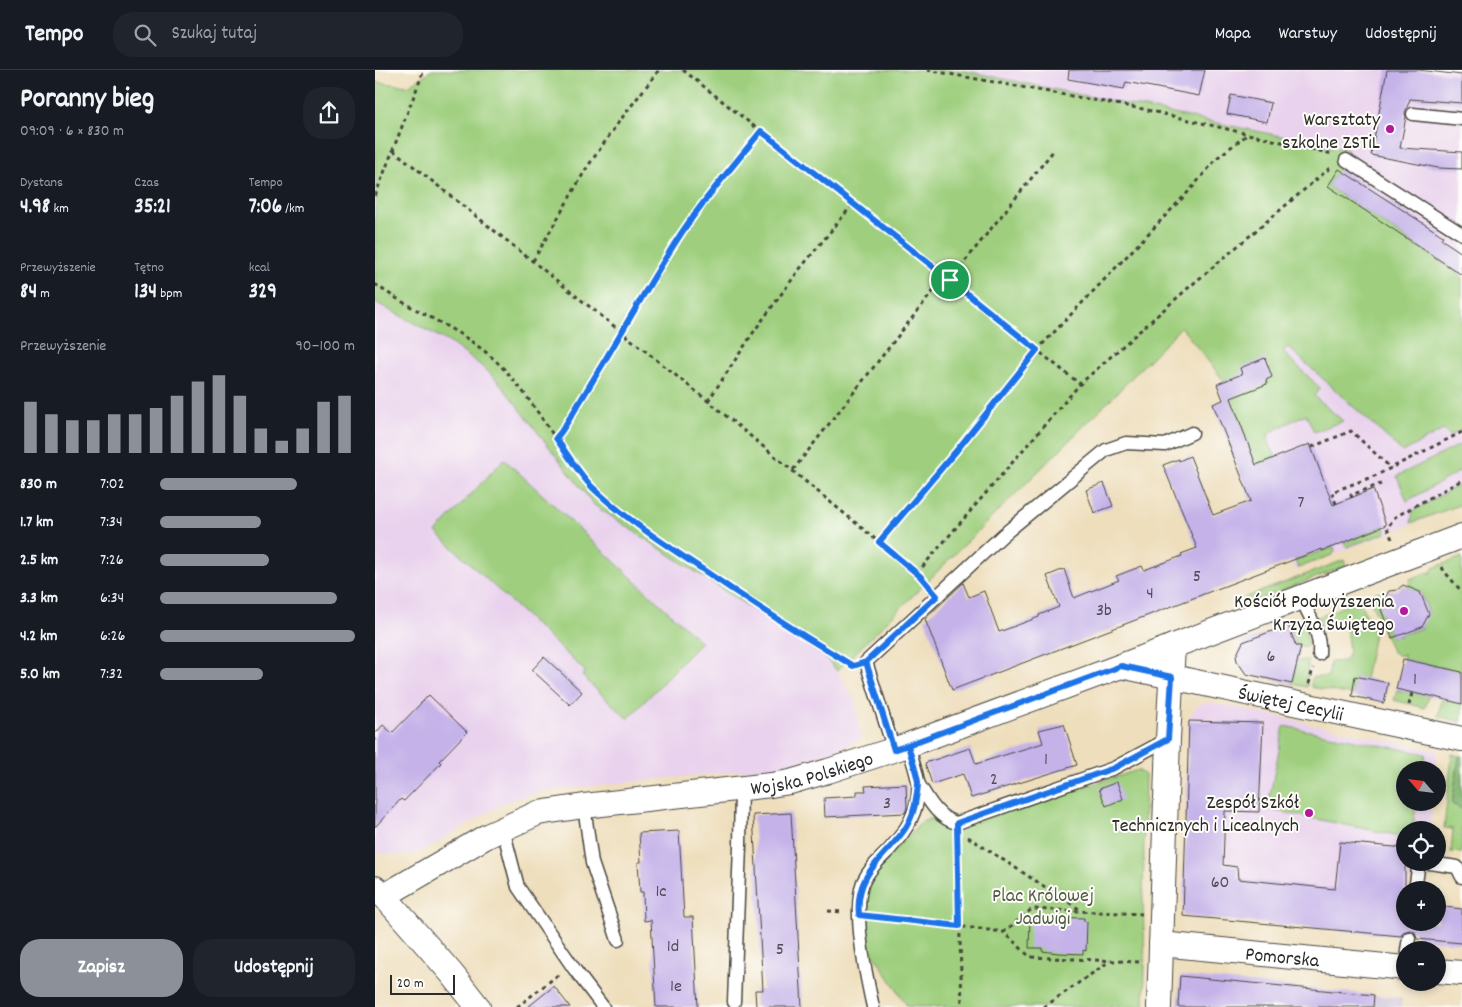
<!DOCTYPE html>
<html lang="pl">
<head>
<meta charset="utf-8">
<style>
	:root { --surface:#171b24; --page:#20242c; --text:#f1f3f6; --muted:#9ea1a6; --line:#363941; --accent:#8c9099 }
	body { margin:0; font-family:Dekko,sans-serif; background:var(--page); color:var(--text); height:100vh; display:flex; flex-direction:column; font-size:19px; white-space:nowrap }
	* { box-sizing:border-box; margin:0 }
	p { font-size:16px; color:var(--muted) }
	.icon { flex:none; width:28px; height:28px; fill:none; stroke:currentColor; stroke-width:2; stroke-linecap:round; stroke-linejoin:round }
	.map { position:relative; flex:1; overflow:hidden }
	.drawer { display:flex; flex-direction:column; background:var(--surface); width:375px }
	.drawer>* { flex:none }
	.needle { width:32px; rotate:298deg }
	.tools { position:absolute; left:1021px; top:691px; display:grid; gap:10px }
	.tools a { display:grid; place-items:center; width:50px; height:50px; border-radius:50%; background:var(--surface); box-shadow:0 2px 8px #0003; font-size:25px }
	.scale { position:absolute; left:15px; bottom:12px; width:65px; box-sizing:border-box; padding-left:5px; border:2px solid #2b2b2b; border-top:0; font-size:14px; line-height:18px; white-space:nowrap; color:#2b2b2b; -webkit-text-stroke:4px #fdfcf7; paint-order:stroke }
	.pin { position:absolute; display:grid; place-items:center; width:42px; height:42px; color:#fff; margin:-21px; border:2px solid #fff; border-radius:50%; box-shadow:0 1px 5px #0007 }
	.round { display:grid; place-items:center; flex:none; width:52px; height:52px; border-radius:20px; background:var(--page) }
	.overview { display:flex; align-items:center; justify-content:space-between; height:85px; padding:0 20px }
	h1 { font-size:28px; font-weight:800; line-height:38px }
	.metrics { display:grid; grid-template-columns:repeat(3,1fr); gap:8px; height:85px; padding:5px 20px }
	.metrics div { display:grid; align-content:center }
	.metrics b { font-size:21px; font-weight:800 }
	.metrics small { font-size:14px; font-weight:400 }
	.metrics p { font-size:14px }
	.chart { height:140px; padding:10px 20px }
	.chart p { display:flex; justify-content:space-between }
	.chart svg { width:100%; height:90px; margin-top:5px; stroke:var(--accent); stroke-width:6 }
	.cta { display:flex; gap:10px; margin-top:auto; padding:10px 20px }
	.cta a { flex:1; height:58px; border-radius:20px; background:var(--accent); color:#fff; font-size:20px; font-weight:800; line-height:58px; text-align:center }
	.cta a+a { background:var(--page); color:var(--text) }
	ul { padding:0 20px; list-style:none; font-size:16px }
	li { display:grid; grid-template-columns:80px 60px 1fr; align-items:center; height:38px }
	li i { height:12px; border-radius:6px; background:var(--accent) }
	header { display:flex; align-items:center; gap:30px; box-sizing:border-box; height:70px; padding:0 25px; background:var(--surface); border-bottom:1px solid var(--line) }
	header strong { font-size:24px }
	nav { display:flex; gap:28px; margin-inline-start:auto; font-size:18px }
	.search { width:350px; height:45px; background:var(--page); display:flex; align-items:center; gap:12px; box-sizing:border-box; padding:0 18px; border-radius:20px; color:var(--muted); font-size:19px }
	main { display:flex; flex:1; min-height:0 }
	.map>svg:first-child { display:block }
	.built { fill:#e9d2ed }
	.industrial { fill:#c9bfd7 }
	.green { fill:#9fcf7e; stroke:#657d54 }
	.forest { fill:#7fb26d; stroke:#556e4c }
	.building { fill:#c5b2e9 }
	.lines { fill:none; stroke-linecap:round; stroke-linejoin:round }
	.lane-casing { stroke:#484641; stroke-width:15 }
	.street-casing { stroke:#484641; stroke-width:26 }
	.path { stroke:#484641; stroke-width:3; stroke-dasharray:4 4; stroke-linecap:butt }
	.lane { stroke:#fff; stroke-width:12 }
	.street { stroke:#fff; stroke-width:24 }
	.route-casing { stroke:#fff; stroke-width:10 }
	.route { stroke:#1a73e8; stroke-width:6 }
	.poi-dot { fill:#b5179e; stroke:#fdfcf7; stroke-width:2 }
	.labels { text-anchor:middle; stroke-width:4; stroke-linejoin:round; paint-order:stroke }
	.number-label { font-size:18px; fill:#524d5a }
	.poi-label { font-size:20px; fill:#2b2b2b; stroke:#fdfcf7; text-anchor:end }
	.street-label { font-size:20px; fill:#2b2b2b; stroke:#fdfcf7 }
	.park-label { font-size:20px; fill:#4e5c44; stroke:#fdfcf7 }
</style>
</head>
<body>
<header>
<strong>Tempo</strong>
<div class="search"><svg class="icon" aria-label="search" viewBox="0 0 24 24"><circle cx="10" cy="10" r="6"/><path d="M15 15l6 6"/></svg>Szukaj tutaj</div>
<nav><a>Mapa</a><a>Warstwy</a><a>Udostępnij</a></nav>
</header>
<main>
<section class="drawer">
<div class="overview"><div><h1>Poranny bieg</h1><p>09:09 · 6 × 830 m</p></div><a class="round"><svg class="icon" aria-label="share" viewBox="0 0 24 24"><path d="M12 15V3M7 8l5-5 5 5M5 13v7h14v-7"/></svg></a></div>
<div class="metrics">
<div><p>Dystans</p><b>4.98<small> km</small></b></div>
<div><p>Czas</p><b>35:21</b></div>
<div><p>Tempo</p><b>7:06<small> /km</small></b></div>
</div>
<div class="metrics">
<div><p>Przewyższenie</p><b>84<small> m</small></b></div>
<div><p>Tętno</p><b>134<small> bpm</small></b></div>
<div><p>kcal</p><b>329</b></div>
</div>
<div class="chart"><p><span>Przewyższenie</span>90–100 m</p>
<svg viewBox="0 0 160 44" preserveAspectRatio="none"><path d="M5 44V19M15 44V25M25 44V28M35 44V28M45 44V25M55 44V25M65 44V22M75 44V16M85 44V9M95 44V6M105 44V16M115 44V32M125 44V38M135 44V32M145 44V19M155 44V16"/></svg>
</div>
<ul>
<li><b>830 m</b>7:02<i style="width:70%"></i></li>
<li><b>1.7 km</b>7:34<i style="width:52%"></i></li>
<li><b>2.5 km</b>7:26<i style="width:56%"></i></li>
<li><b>3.3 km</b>6:34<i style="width:91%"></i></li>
<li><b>4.2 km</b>6:26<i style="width:100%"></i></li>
<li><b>5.0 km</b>7:32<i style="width:53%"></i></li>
</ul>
<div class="cta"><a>Zapisz</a><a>Udostępnij</a></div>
</section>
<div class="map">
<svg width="1087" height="937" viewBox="0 0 1087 937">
	<rect width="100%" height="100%" fill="#fdfcf7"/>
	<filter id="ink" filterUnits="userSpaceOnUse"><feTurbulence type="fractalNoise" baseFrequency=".02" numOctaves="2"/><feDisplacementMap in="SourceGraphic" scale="10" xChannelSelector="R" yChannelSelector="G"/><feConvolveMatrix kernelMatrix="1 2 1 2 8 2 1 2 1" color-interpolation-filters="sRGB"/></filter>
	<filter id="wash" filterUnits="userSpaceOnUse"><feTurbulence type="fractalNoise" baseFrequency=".0096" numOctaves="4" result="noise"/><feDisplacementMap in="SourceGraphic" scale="20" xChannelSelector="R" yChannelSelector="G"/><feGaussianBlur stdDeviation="1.12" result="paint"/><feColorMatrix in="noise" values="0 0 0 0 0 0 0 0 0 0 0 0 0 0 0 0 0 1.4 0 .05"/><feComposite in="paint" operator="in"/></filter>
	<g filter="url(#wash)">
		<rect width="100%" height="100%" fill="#eedebc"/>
		<g class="built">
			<polygon points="585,0 1087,0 1087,434 920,500 849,311 807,257 953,116 964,99 972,80"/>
			<polygon points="0,232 74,272 104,294 124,312 219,435 449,586 462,601 480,631 486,669 445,686 401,697 169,721 132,731 44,783 24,785 0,783"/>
			<polygon points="835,632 1062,681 1061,700 1030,700 1030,732 1057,733 1055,755 1041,754 1040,760 1030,760 1030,792 1037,793 1033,820 1030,820 1030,842 1027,866 808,846 814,651 818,641 821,637 828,633"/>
		</g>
		<polygon class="industrial" points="998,925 1027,928 1026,937 997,937"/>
		<g class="green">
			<polygon points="57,0 585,0 973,80 964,99 953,116 1087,206 1087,360 1075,366 1068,360 1028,382 913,277 908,282 945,318 939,326 968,351 939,362 931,344 894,363 893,371 901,387 881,395 849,311 806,257 727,338 462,601 449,586 219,435 124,312 104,294 74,272 0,232 0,12 33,16"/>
			<polygon points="1087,374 1087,400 1032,431 1022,406"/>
			<polygon points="129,389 326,572 253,649 207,606 210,601 61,462"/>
			<polygon points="1087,413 1087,434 1036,453 1038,441"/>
			<polygon points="1008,456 1011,463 972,477 968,473"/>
			<polygon points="959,477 960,482 957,485 923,498 920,490"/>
			<polygon points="1087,487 1087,648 1086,652 1063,646 1074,599 1028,589 1029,584 1024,586 1017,581 994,526 1003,521 1010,525 1011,527 1004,538 1017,568 1047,558 1048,555 1047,554 1054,543 1046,522 1033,518 1035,509 1054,502 1055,504 1058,498"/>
			<polygon points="969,490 971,496 871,534 869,528"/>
			<path d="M984 530 999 564 990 609 980 607 977 625 936 617 937 607H952L954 603 955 592 970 591 974 582 971 554 968 551C956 551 948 563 943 547Z"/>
			<polygon points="929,552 933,575 930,578 929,576 921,576 914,558"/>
			<polygon points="933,590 932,617 917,614 922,591"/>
			<polygon points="1022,620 1054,626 1050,638 1019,630"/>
			<polygon points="909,656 1051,684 1048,700 1030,700 1030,732 1042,733 1037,760 1030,760 1030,767 892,739"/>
			<polygon points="1077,684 1084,686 1077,734 1087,739 1087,783 1076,782 1078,759 1069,758"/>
			<polygon points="763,700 770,705 768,830 770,895 769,937 533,937 494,877 490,857 489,831 496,810 503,797 547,752 557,748 577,759"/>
		</g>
		<polygon class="forest" points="1084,686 1087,686 1087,739 1077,734"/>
		<g id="blocks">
			<g class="building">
				<polygon points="694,0 830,0 824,26 751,12 749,19 693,9"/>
				<polygon points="1012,0 1043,0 1087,5 1087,33 1035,29 1030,43 1031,47 1025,78 1087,82 1087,99 1063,98 996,85"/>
				<polygon points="856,25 896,33 892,52 852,44"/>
				<polygon points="964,99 1068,166 1066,169 1087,183 1087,205 953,116"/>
				<polygon points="890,288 897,307 891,310 892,314 856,328 881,395 935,374 958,435 998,419 1011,455 965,474 947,481 947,479 577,620 550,549 588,513 594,527 609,521 624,562 664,547 664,545 684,537 672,506 689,499 699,528 744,510 741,506 767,496 769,500 807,486 806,484 822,478 788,395 804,389 804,391 815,386 838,445 876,431 838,334 848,330 842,314 867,304 865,298"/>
				<polygon points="729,413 738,436 719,443 711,420"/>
				<polygon points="1028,515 1045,522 1054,544 1047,557 1017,568 1005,537 1014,521 1022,520"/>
				<polygon points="913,555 921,576 926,576 917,614 871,604 862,591 861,586 868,572"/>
				<polygon points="169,587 207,622 195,635 157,600"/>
				<polygon points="1028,589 1087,602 1087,634 1052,625 1052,626 1021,619"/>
				<polygon points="980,606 1013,613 1009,633 977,626"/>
				<polygon points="54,625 92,662 64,691 66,693 29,731 26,729 0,757 0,664 8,655 17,663"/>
				<polygon points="814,651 888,653 884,742 850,741 848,795 862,797 863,809 960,819 965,772 1030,778 1030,792 1035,792 1035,797 1030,796 1030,852 1062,852 1062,836 1087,839 1087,873 1042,869 1040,862 1035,860 1028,862 1026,866 808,846"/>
				<polygon points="689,654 702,695 596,728 588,704 557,714 550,693 595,678 601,694 668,673 664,660"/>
				<polygon points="742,712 748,729 731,736 724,719"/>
				<polygon points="531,714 532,737 530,743 450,747 449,728 482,726 482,721 491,721 490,716"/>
				<polygon points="416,743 427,937 381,937 380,920 388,920 378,745"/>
				<polygon points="304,761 309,847 318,847 323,937 281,937 276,850 269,851 268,822 265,822 263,792 266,792 264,763"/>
				<polygon points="668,847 709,848 709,851 712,852 711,881 708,880 708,884 683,883 667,881 667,878 654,878 655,850 668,850"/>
				<polygon points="805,906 999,925 998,937 803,937"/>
				<polygon points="179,916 195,937 153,937"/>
			</g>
		</g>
	</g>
	<g filter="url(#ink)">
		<use href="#blocks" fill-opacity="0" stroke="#484641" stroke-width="1"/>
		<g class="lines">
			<defs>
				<g id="lane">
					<polyline points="1038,44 1087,49"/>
					<polyline points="971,90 1087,164"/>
					<path d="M925 527C934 544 946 564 944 584"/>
					<polyline points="519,680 491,592 628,465 731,380 751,373 790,375 817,363"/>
					<path d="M543 713C553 729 563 749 582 753L739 698 793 669"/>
					<polyline points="209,736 217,793 243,870"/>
					<polyline points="128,759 143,817 200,900 228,937"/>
					<polyline points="1048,792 1082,797 1087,807"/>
					<polyline points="1040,820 1044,792"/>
					<polyline points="1032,880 1034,868"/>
					<polyline points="359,932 365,776 366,717"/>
					<path d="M498 937C491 905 477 842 488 812 494 799 504 790 514 780 531 761 546 739 543 712 541 699 536 687 533 675"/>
				</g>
				<g id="street">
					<path id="s1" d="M746 596 1087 669"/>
					<polyline points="0,818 9,826 77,904 103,937"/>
					<path id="s2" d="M9 826 112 766 163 743 209 736 396 715 415 712 453 701 533 675 746 596 1087 466"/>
					<path id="s3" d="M786 874 1030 898"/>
					<polyline points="1062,901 1087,903"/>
					<polyline points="784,937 793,669 798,576"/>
				</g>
			</defs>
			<use href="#lane" class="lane-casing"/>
			<use href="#street" class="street-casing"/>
			<g class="path">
				<polyline points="308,0 705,314"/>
				<polyline points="552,0 768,39 957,84"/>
				<polyline points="18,80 333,331 545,506 552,514"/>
				<polyline points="0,126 49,0"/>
				<polyline points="158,191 211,99 243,53 284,0"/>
				<polyline points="575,210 679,80"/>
				<path d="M0 214C39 243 89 259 124 294 160 330 182 377 215 415 241 444 280 467 312 489 365 525 419 561 474 593"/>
				<polyline points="333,331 380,260 424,200 478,134"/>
				<path d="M181 368 186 362C226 300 261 235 300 173 325 133 357 98 386 61"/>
				<polyline points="937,377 976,361 1016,398"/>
				<polyline points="418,400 570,206"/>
				<polyline points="977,428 976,425 1006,414"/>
				<polyline points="961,434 957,422 1002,405 1087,362"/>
				<polyline points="1017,469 1012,458 1020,447 1087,410"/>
				<polyline points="503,471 582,380 662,280 816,119 843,87 873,64"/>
				<polyline points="1067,497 1069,501 1087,522"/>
				<polyline points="542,503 705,314 812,219 956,97"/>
				<polyline points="934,614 938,598"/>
				<polyline points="1034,635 1037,623"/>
				<polyline points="593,767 707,841"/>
				<polyline points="582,768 587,937"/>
				<polyline points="453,841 467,842"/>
				<polyline points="500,846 629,862"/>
				<polyline points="764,892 655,887 629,862 657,839 767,844"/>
				<polyline points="142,937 183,905"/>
				<polyline points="669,937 735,891"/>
			</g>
			<use href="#lane" class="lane"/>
			<use href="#street" class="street"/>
		</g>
	</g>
	<g class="lines" filter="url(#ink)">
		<defs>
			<path id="route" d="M575 210 386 61C357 98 325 133 300 173 261 235 226 300 186 362L181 368C192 384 203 402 217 417 248 447 285 471 321 495 372 530 425 564 478 596L491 592 519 680 533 675C536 687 541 700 543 712 543 717 542 723 541 728 536 780 478 788 484 845L584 856 582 753 739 698 793 669 797 607 746 596 519 680 491 592 562 526 545 506 504 472 582 380 662 280 575 210"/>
		</defs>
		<use href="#route" class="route-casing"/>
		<use href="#route" class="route"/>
	</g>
	<g class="poi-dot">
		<circle cx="1015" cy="59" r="5"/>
		<circle cx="1029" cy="541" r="5"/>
		<circle cx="934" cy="743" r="5"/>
	</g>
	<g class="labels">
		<g class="number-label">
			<text x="926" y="437">7</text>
			<text x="822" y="511">5</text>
			<text x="775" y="528">4</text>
			<text x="729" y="545">3b</text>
			<text x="896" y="591">6</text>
			<text x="1040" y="614">1</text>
			<text x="671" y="694">1</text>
			<text x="619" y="714">2</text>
			<text x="512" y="738">3</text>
			<text x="845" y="817">60</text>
			<text x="286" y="826">1c</text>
			<text x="298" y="881">1d</text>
			<text x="405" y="884">5</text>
			<text x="301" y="921">1e</text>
		</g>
		<g class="poi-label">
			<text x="1005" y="55">Warsztaty<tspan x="1005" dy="23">szkolne ZSTiL</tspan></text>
			<text x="1019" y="537">Kościół Podwyższenia<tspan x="1019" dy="23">Krzyża Świętego</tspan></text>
			<text x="924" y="738">Zespół Szkół<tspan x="924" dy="23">Technicznych i Licealnych</tspan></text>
		</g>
		<g class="street-label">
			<text dy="7" stroke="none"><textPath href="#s1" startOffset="174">Świętej Cecylii</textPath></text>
			<text dy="7" stroke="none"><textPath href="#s2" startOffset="452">Wojska Polskiego</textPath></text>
			<text dy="7" stroke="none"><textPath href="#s3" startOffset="122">Pomorska</textPath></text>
		</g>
		<g class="park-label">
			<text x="668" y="831">Plac Królowej<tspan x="668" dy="23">Jadwigi</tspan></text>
		</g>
	</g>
</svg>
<div class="tools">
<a><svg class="needle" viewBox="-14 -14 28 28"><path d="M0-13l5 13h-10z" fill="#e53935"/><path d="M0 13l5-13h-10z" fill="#9ea1a6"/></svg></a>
<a><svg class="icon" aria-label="locate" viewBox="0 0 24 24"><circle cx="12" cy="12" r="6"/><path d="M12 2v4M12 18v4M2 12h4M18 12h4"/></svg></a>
<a>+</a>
<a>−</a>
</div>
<div class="scale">20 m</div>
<div class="pin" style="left:575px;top:210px;background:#1e9e55"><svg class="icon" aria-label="arrive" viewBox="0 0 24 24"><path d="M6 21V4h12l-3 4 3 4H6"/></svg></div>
</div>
</main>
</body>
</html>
